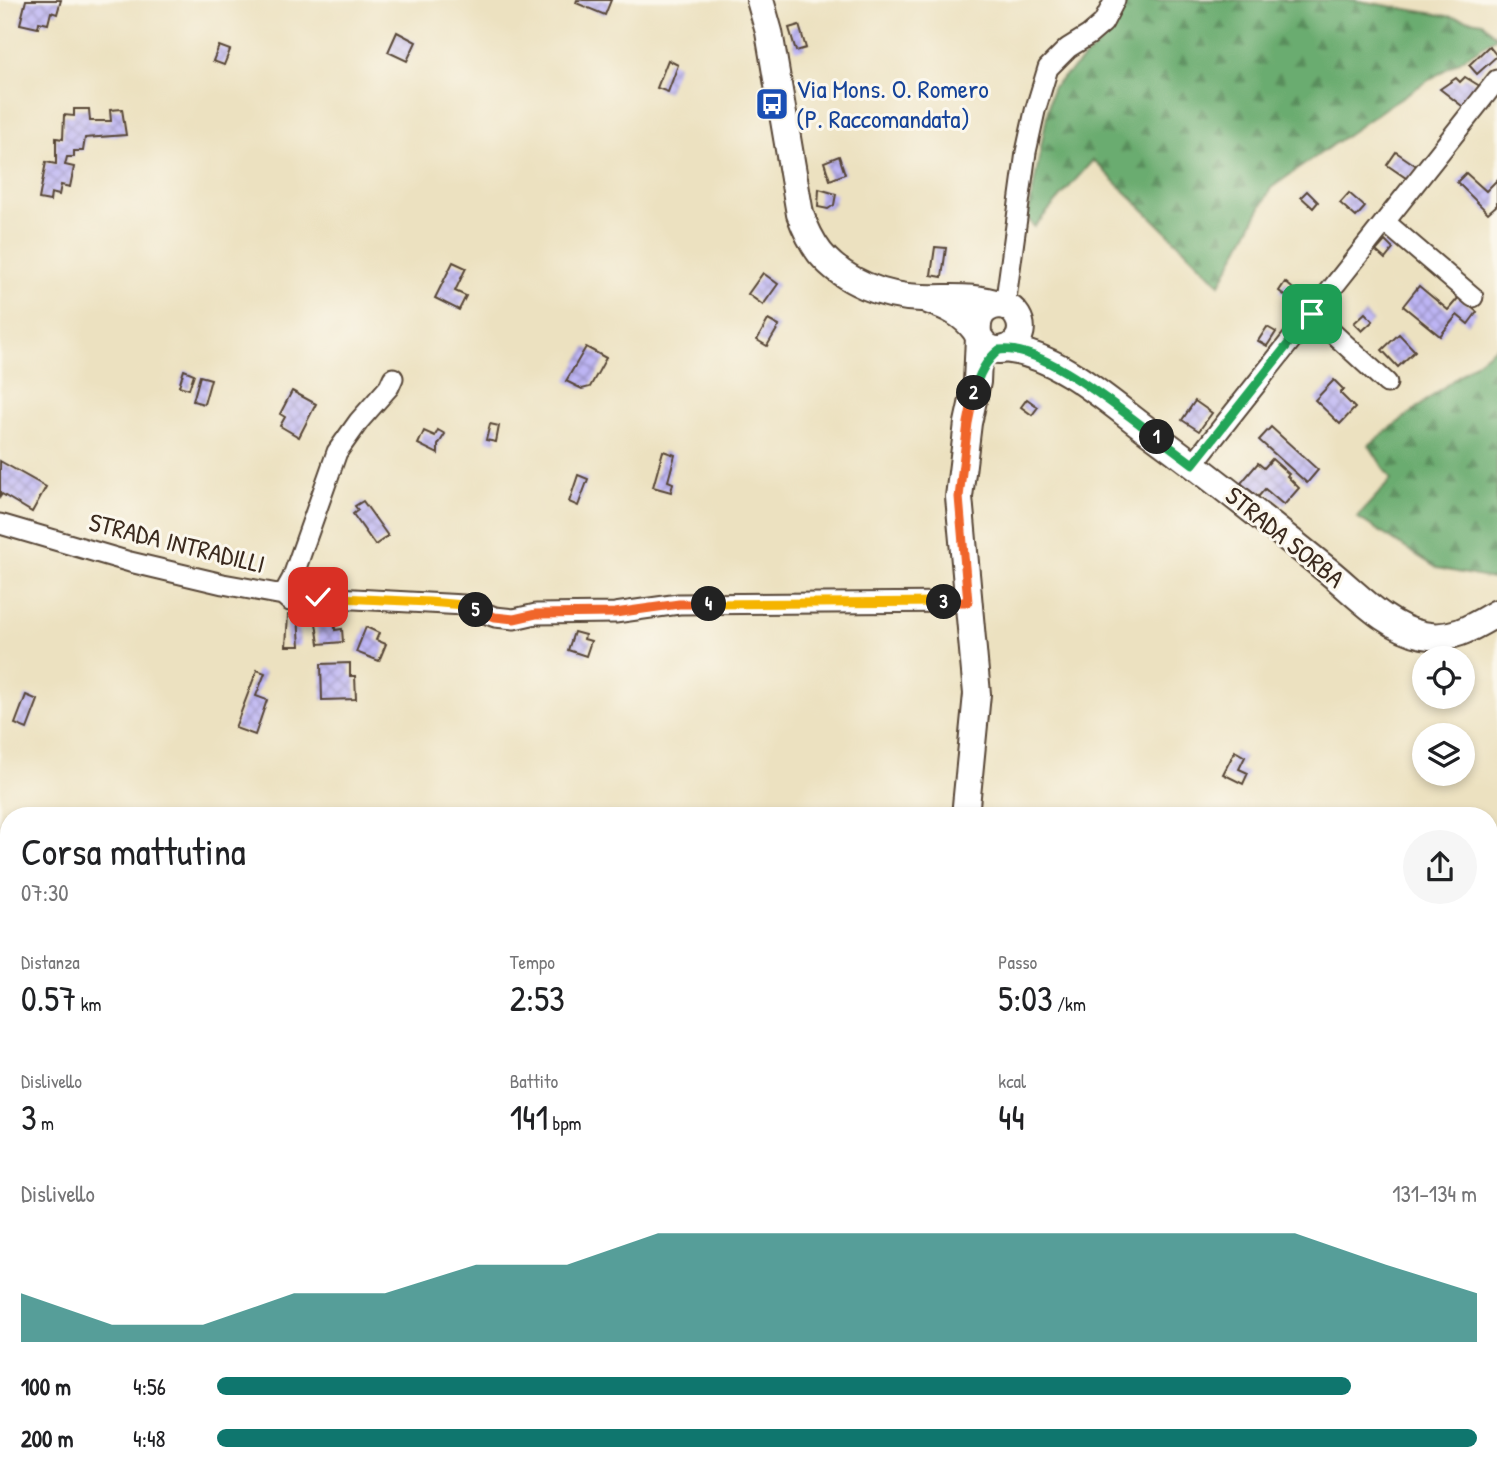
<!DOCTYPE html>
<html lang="it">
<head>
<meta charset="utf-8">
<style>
	:root { --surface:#fff; --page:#f6f6f6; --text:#202124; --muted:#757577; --accent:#0f766e }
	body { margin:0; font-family:"Patrick Hand",sans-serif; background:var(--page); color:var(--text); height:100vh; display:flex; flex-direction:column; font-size:26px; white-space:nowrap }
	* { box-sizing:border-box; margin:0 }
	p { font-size:23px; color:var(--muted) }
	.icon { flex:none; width:38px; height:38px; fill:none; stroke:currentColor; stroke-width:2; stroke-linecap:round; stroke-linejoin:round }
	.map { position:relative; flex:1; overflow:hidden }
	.side { position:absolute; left:0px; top:807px; width:1498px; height:674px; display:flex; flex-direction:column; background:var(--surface); border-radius:28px 28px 0 0; box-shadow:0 4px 10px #0003 }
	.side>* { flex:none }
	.controls { position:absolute; left:1412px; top:646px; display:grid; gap:14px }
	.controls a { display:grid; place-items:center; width:63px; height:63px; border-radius:50%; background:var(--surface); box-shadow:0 4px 10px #0003; font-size:35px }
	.pin { position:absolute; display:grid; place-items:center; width:60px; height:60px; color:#fff; margin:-30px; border-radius:14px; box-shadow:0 4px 10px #0006 }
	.km { position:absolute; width:35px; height:35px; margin:-18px; border-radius:50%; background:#222; color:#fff; font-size:19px; line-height:35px; text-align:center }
	.round { display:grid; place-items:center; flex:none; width:74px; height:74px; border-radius:37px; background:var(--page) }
	.headline { display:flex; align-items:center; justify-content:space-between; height:119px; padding:0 21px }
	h1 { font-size:38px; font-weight:600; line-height:52px }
	.stats { display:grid; grid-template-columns:repeat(3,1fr); gap:10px; height:119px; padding:7px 21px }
	.stats div { display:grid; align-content:center }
	.stats b { font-size:35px; font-weight:600 }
	.stats small { font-size:19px; font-weight:400 }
	.stats p { font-size:19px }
	.chart { height:196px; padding:14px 21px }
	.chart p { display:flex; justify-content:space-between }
	.chart svg { width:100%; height:126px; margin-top:7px; fill:var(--accent); opacity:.7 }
	ul { padding:0 21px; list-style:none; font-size:23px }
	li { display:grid; grid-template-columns:112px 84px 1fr; align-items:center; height:52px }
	li i { height:18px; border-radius:9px; background:var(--accent) }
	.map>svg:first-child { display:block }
	.forest { fill:url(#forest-firs); stroke:#526b46; stroke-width:2 }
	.building { fill:url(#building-cross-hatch) }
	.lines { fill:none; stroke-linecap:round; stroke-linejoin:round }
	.street-casing { stroke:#564536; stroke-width:23 }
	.secondary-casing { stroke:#564536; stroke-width:30 }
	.street { stroke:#fff; stroke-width:19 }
	.secondary { stroke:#fff; stroke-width:26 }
	.split-1-casing { stroke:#fff; stroke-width:14 }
	.split-2-casing { stroke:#fff; stroke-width:14 }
	.split-3-casing { stroke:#fff; stroke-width:14 }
	.split-4-casing { stroke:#fff; stroke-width:14 }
	.split-5-casing { stroke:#fff; stroke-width:14 }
	.split-6-casing { stroke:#fff; stroke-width:14 }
	.split-1 { stroke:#22a559; stroke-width:9 }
	.split-2 { stroke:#22a559; stroke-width:9 }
	.split-3 { stroke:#f0652b; stroke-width:9 }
	.split-4 { stroke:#f5b400; stroke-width:9 }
	.split-5 { stroke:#f0652b; stroke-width:9 }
	.split-6 { stroke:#f5b400; stroke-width:9 }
	.labels { text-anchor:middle; stroke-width:6; stroke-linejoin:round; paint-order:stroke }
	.transit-label { font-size:26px; fill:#164399; stroke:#fbf7ec; text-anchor:start }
	.street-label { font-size:26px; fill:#3b2a1e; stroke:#fbf7ec }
</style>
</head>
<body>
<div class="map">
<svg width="1497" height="1479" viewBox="0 0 1497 1479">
	<defs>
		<pattern id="forest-firs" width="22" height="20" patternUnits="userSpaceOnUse" patternTransform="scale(1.75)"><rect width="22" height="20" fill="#6aac6f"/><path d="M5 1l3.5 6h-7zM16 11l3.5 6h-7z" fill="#588c5b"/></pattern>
		<pattern id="building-cross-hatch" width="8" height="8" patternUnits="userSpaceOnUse" patternTransform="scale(1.75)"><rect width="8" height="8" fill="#bdb5f4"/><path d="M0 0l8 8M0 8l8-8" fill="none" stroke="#9b93c5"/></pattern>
	</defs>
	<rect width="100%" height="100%" fill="#fbf7ec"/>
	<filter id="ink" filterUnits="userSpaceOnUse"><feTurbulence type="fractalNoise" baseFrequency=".0143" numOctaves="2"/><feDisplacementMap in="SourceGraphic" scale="14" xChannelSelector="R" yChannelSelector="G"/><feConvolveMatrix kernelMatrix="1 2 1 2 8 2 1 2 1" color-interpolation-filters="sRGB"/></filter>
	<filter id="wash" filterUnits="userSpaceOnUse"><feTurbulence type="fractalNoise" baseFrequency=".00686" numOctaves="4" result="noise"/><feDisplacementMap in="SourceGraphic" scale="28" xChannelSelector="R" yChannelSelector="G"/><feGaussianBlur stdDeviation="1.57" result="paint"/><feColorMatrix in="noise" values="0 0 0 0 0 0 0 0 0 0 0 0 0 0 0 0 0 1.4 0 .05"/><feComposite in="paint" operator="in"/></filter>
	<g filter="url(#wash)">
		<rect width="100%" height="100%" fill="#ece1c0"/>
		<g class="forest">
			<polygon points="1124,0 1354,0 1482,22 1497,37 1391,104 1271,188 1220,284 1093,160 1034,227 1028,218 1052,88 1103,41"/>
			<polygon points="1497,346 1497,580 1437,568 1357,517 1391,480 1369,445"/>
		</g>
		<g id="blocks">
			<g class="building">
				<polygon points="26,0 61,0 57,14 51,12 48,24 39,22 38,28 20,24"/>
				<polygon points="577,0 611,0 605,15 576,3"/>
				<polygon points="799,25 806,48 796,51 789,28"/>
				<polygon points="397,32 416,42 407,61 388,52"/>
				<polygon points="219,46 230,50 224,65 213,61"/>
				<polygon points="1489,46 1497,56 1477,74 1469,65"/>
				<polygon points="668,60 678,65 668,92 657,88"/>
				<polygon points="1465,77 1483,88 1466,109 1440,89 1456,78 1460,82"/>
				<polygon points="74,109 89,109 90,121 111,121 110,110 122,109 126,135 85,138 83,151 74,151 74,157 67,157 65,165 74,167 70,187 61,185 59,195 51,193 50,201 39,199 46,162 56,164 56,138 63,139 64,115 74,116"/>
				<polygon points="1396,152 1418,167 1409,180 1387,165"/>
				<polygon points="839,156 845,174 830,180 824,162"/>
				<polygon points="1466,173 1486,191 1497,180 1497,205 1488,213 1457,182"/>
				<polygon points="819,189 836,194 834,205 828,209 818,207"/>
				<polygon points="1307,191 1318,202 1313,208 1301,197"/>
				<polygon points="1349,193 1365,207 1356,217 1340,203"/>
				<polygon points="1385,241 1393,249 1385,259 1376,251"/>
				<polygon points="935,247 946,248 942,277 931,275"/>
				<polygon points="453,262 466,268 455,291 466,296 459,310 435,298"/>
				<polygon points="763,273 778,284 763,305 748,294"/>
				<polygon points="1285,282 1297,292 1291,300 1279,291"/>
				<polygon points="1419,286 1448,310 1459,297 1477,312 1468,324 1457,315 1440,336 1403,306"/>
				<polygon points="1365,313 1373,321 1362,331 1354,323"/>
				<polygon points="768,320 779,326 767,346 757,340"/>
				<polygon points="1267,327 1276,332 1267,346 1258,341"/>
				<polygon points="1399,334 1415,351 1398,367 1382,350"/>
				<polygon points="586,347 606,358 590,387 582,389 566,381"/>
				<polygon points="184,370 194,374 189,389 179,386"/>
				<polygon points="200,376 211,379 204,404 193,401"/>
				<polygon points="1334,380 1344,390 1340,393 1355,408 1340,424 1315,400"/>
				<polygon points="292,391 316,404 299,437 280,426 285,417 280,414"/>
				<polygon points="1027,399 1038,407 1032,415 1021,407"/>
				<polygon points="1195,401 1212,413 1199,431 1182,420"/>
				<polygon points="490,424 499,426 496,442 486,440"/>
				<polygon points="1271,427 1318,470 1307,483 1259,440"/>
				<polygon points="438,430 445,434 438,445 438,454 418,444 424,431 435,436"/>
				<polygon points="663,451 675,455 668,481 673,483 671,492 653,487"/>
				<polygon points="1272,459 1289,474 1287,476 1299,488 1284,505 1265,489 1258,497 1241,483 1258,463 1264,468"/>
				<polygon points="0,461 46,487 32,512 2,494 0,497"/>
				<polygon points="578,475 588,479 578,506 569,502"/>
				<polygon points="363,501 388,536 375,545 353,514 358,510 355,506"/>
				<polygon points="334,611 335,630 342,629 343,642 319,644 315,616"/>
				<polygon points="288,615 298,615 300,646 286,646"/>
				<polygon points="366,627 379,633 376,640 386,644 379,661 356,652"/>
				<polygon points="574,632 585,635 584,639 591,641 586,656 568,650"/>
				<polygon points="350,663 350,676 355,676 356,699 322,700 321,664"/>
				<polygon points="257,670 265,673 256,696 267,700 255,735 235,728"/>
				<polygon points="26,695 38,700 27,729 15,724"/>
				<polygon points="1235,751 1245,757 1239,769 1248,773 1243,784 1223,774"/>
				<polygon points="0,1094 9,1101 9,1110 0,1121"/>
				<polygon points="260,1472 285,1472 283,1479 258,1479"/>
				<polygon points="1092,1472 1110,1472 1110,1479 1093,1479"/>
			</g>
		</g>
	</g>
	<g filter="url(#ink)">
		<use href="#blocks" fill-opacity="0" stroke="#564536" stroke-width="2"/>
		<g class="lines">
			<defs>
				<g id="street">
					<polyline points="1385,222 1473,297"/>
					<polyline points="1005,306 1026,152 1035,111 1048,68 1068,48 1089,35 1103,23 1115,0"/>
					<polyline points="1312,314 1387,383"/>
					<polyline points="1193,464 1497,80"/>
					<polyline points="0,524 130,562 223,584 283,595 290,601 318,597 464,605 495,617 514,619 536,614 615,613 679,604 968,602"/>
					<polyline points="283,595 292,579 337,452 359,421 389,387 393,378"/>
					<polyline points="0,936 9,942"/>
					<polyline points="828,1472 836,1472"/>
					<polyline points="476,1479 479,1472"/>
					<polyline points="743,1479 745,1472"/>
				</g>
				<g id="secondary">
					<path d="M760 0 769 32 800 214C805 228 811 241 820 253 844 282 884 297 921 298 953 299 971 295 1002 305"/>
					<path d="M930 301C948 307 963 314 975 330 979 336 982 343 988 347 995 351 1003 351 1010 347 1035 331 1012 293 987 309 978 315 977 324 978 333"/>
					<path d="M1005 349C1059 355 1108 401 1151 433 1211 477 1269 523 1327 570 1357 594 1385 627 1423 635 1452 641 1473 627 1497 613"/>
					<polyline points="965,816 977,694 959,497 968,423 977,382 979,337"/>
					<polyline points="0,1290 9,1286"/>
					<polyline points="1489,1348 1497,1354"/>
					<polyline points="870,1472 874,1479"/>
				</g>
			</defs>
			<use href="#street" class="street-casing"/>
			<use href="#secondary" class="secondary-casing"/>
			<use href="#street" class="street"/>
			<use href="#secondary" class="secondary"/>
		</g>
	</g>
	<g class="lines" filter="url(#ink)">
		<defs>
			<polyline id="split-1" points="1157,437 1193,464 1312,314"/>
			<path id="split-2" d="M974 393C978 375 985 361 999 350 1044 344 1121 411 1157 437"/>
			<polyline id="split-3" points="944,602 968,602 959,497 968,423 974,393"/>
			<polyline id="split-4" points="709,604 944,602"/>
			<polyline id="split-5" points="476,610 495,617 514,619 536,614 615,613 679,604 709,604"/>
			<polyline id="split-6" points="318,597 429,602 464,605 476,610"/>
		</defs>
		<use href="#split-1" class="split-1-casing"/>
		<use href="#split-2" class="split-2-casing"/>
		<use href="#split-3" class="split-3-casing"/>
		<use href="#split-4" class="split-4-casing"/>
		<use href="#split-5" class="split-5-casing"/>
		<use href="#split-6" class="split-6-casing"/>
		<use href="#split-1" class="split-1"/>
		<use href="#split-2" class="split-2"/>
		<use href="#split-3" class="split-3"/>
		<use href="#split-4" class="split-4"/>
		<use href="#split-5" class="split-5"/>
		<use href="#split-6" class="split-6"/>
	</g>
	<defs>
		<symbol id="bus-square" viewBox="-11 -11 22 22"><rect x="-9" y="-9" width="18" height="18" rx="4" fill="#1a4fb4" stroke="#fbf7ec"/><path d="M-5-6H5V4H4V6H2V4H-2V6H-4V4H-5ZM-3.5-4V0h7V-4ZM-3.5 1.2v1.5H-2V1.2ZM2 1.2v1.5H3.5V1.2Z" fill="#fff"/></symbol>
	</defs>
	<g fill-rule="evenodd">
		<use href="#bus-square" x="753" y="85" width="38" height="38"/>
	</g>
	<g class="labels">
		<g class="transit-label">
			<text x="796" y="98">Via Mons. O. Romero<tspan x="796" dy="30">(P. Raccomandata)</tspan></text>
		</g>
		<g class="street-label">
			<text transform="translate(1285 537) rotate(39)" y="9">STRADA SORBA</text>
			<text transform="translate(177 543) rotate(14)" y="9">STRADA INTRADILLI</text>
		</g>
	</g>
</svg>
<div class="controls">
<a><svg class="icon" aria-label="locate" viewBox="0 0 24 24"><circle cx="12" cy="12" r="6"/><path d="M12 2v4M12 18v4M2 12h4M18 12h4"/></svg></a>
<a><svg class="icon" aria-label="layers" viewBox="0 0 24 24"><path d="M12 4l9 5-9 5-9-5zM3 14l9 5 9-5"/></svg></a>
</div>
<div class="pin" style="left:1312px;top:314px;background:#1e9e55"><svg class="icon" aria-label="arrive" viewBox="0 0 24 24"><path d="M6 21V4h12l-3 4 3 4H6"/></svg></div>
<div class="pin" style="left:318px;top:597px;background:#d93025"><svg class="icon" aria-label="check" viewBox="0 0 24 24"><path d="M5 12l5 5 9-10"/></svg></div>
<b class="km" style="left:1157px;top:437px">1</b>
<b class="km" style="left:974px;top:393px">2</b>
<b class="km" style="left:944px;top:602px">3</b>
<b class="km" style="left:709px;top:604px">4</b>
<b class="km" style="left:476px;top:610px">5</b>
<section class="side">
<div class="headline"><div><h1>Corsa mattutina</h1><p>07:30</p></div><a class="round"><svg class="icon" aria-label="share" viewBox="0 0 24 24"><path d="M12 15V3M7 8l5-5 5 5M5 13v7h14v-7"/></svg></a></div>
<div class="stats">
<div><p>Distanza</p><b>0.57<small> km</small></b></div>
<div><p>Tempo</p><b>2:53</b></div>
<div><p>Passo</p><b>5:03<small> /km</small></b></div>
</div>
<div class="stats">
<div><p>Dislivello</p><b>3<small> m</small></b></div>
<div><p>Battito</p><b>141<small> bpm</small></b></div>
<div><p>kcal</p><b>44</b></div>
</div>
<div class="chart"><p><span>Dislivello</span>131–134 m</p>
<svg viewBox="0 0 160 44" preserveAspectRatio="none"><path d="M0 44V27L10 38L20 38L30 27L40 27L50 17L60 17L70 6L80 6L90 6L100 6L110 6L120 6L130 6L140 6L150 17L160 27V44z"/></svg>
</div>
<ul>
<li><b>100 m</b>4:56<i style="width:90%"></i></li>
<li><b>200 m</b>4:48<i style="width:100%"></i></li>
</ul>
</section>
</div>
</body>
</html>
